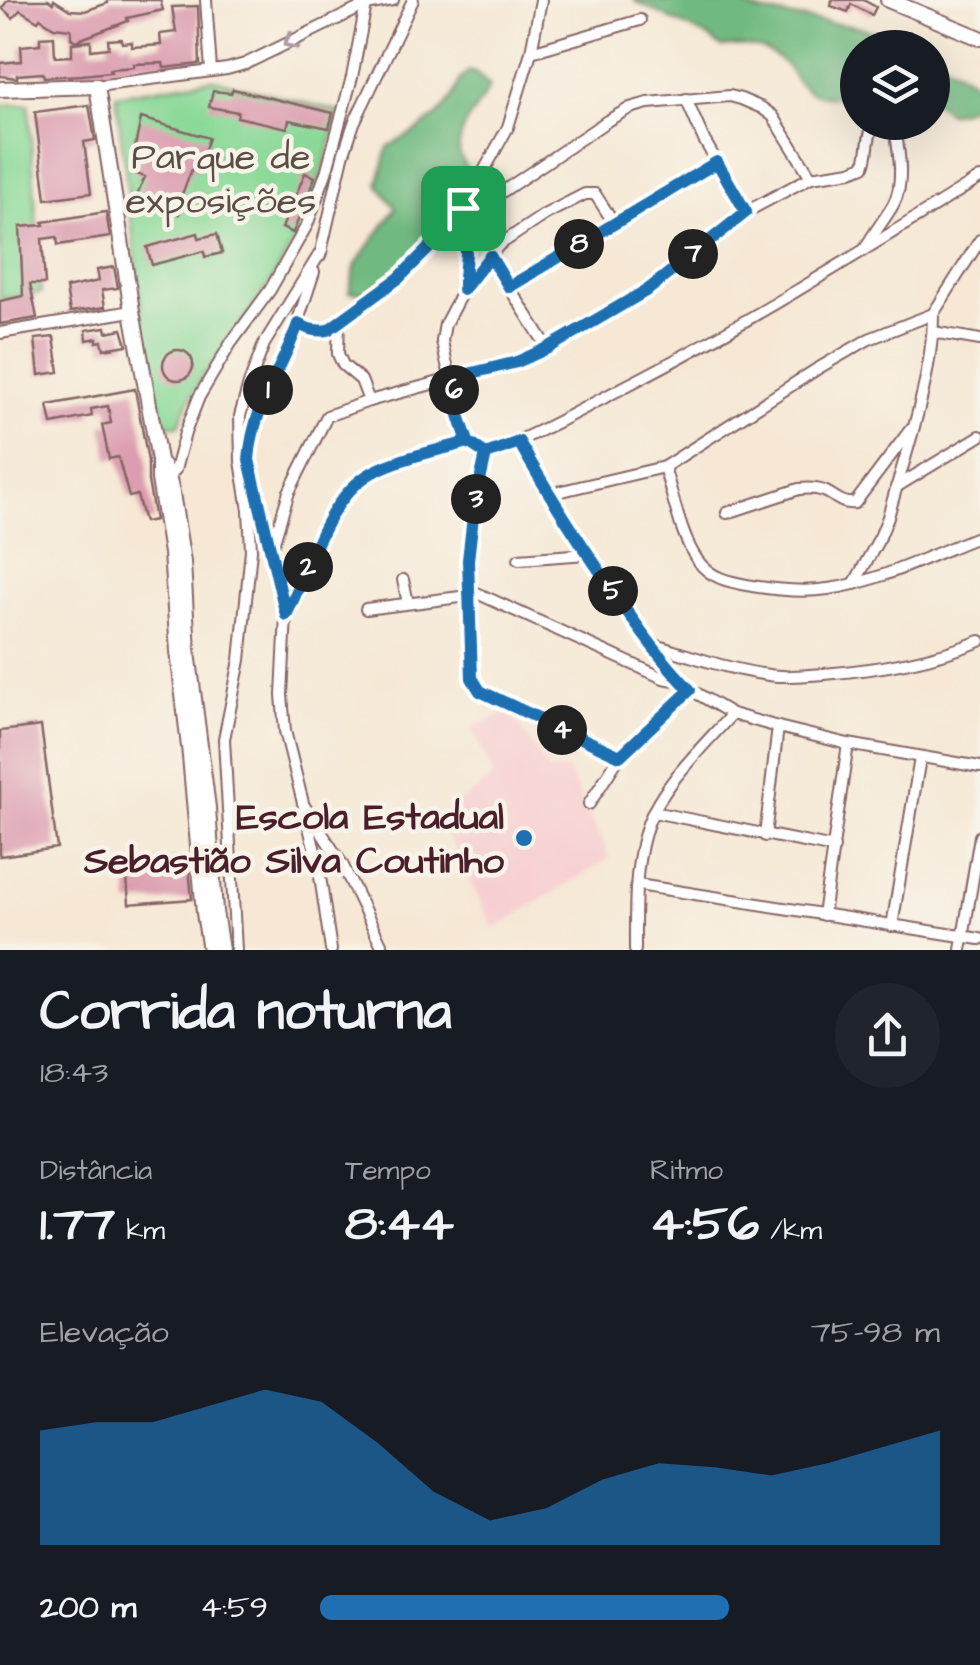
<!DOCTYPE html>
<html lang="pt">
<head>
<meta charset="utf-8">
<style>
	:root { --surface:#171b24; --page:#20242c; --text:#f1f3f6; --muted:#9ea1a6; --accent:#1f6fb2 }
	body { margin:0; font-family:"Architects Daughter",sans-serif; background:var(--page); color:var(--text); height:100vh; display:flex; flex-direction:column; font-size:38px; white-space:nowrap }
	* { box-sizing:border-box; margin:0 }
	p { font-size:32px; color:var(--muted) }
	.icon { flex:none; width:55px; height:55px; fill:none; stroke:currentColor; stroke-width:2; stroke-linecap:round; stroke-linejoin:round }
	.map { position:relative; height:950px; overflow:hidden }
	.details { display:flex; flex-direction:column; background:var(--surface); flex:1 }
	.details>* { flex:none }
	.controls { position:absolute; left:840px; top:30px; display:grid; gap:20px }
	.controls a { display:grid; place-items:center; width:110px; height:110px; border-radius:50%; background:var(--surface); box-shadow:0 10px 40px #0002; font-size:50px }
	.pin { position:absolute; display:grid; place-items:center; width:85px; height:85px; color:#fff; margin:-42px; border-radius:20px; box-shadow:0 5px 15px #0006 }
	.km { position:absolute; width:50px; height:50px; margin:-25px; border-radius:50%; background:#222; color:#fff; font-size:28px; line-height:50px; text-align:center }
	.round { display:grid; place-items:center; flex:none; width:105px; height:105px; border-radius:52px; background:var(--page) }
	.head { display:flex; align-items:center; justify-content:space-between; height:170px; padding:0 40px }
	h1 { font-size:55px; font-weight:700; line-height:75px }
	.metrics { display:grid; grid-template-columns:repeat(3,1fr); gap:15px; height:170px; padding:10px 40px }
	.metrics div { display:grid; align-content:center }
	.metrics b { font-size:50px; font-weight:700 }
	.metrics small { font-size:28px; font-weight:400 }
	.metrics p { font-size:28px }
	.chart { height:280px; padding:20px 40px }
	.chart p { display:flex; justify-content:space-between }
	.chart svg { width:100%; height:180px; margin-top:10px; fill:var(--accent); opacity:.7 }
	ul { padding:0 40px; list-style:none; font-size:32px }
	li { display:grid; grid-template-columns:160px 120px 1fr; align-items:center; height:75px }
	li i { height:25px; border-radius:12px; background:var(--accent) }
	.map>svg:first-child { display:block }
	.built { fill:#f7cfd2 }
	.green { fill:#8bd998; stroke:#6a7c62; stroke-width:2.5 }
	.forest { fill:#70b980; stroke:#5d6c56; stroke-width:2.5 }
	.building { fill:#dc9db0 }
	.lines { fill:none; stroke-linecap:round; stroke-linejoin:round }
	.street-casing { stroke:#866566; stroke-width:14 }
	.secondary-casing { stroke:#866566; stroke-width:18 }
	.street { stroke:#fff; stroke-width:10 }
	.secondary { stroke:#fff; stroke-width:14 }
	.oneway { stroke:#ae9aa0 }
	.route-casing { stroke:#fff; stroke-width:20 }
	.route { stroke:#1f6fb2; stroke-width:12 }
	.poi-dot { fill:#1f6fb2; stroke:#f7f3e8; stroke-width:4 }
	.labels { text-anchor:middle; stroke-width:9; stroke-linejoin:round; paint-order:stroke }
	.park-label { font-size:38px; fill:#5a4e46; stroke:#f7f3e8 }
	.poi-label { font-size:38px; font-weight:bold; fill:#4a1f2b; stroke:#f7f3e8; text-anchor:end }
</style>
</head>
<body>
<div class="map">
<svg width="980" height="950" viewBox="0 0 980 950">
	<rect width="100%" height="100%" fill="#f7f3e8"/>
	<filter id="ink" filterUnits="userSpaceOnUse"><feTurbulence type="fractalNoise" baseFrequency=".01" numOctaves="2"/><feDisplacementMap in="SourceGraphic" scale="20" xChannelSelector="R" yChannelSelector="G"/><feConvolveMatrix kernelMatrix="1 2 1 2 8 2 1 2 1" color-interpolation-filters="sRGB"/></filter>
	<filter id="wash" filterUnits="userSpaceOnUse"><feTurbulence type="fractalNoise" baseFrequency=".0048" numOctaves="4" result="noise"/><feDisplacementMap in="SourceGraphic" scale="40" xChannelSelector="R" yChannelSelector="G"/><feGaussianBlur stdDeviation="2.25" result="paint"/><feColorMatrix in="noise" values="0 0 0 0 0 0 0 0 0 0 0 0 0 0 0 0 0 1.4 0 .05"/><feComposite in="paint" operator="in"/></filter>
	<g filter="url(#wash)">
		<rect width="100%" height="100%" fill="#f6e8d5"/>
		<polygon class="built" points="510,712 549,771 567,769 610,858 494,929 438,817 494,777 472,727"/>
		<g class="green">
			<path d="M213 79 339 112C324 175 302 235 266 289 236 333 196 375 179 425H163L146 344 116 95Z"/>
			<polygon points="29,104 41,293 0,299 0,105"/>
		</g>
		<g class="forest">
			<path d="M633 0H692L711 4 733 2 761 12 863 28 914 47 858 48 857 97C842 97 824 99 810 92 799 86 795 77 788 68 771 48 746 44 722 48L709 38Z"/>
			<polygon points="933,55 980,85 978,100 965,109 948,113 937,103 933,102"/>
			<path d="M469 71 476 73 489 85C483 107 461 119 459 143 457 166 479 171 464 195L446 199 432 186 424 196 425 211 433 237 382 281 364 293 349 292 356 264 396 208 378 185 388 147C413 133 435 123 452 98 458 88 458 78 469 71Z"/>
		</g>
		<g id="blocks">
			<g class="building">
				<polygon points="8,0 48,0 53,3 54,0 70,10 85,11 108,3 107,0 160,0 163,10 127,18 128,21 76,41 71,38 71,29 54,27 40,18 38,21 20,10 13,18 2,8"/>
				<polygon points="832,0 863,0 876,7 872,15 851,4 848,12 831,6"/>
				<polygon points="198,6 200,64 164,68 163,63 134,64 134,67 110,69 111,72 82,75 44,77 43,73 17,75 17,78 0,76 0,63 22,61 21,46 40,44 40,37 54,36 55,57 72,56 72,43 91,41 91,50 109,48 108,40 121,39 122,43 132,42 132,47 161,45 160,34 176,32 172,7"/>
				<polygon points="233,89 333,113 329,128 289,120 287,128 237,117 238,112 209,107 213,91 231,93"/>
				<polygon points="89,105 95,140 84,142 91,193 46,199 35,112"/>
				<polygon points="141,118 209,138 204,152 201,151 196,170 192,169 180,199 185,201 179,214 136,198 145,177 134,173 141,155 134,152"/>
				<polygon points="305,173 315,177 293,233 282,228"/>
				<polygon points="106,212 110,237 58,245 57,237 42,239 45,284 30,284 37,318 0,324 0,301 23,296 20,227 44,225 43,222"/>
				<polygon points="198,233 199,238 217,234 222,253 205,257 204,251 152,265 147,247"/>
				<polygon points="114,267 118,288 102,290 105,307 70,312 66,288 99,281 97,270"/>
				<polygon points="106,327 107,332 122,329 127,345 104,349 102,341 97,342 97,338 87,340 86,330"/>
				<polygon points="54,337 59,372 39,375 35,339"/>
				<circle cx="178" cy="365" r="15"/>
				<polygon points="135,389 148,461 148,481 155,520 144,522 137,495 129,497 118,457 109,459 102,425 111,423 108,406 91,409 92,416 52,424 48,405"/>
				<polygon points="41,726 57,848 0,856 0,731"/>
				<polygon points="188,858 192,899 129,904 126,865"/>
			</g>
		</g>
	</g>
	<g filter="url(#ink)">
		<use href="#blocks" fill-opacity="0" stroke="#866566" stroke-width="2.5"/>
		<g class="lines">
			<defs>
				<g id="street">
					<polyline points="206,0 211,70"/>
					<polyline points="531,52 640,20"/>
					<polyline points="97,86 227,69 245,64 366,5 393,0"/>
					<polyline points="686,99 704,140 746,212"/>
					<polyline points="465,217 607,121 630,108 648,103 730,96 741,99 762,108 773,116 811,177"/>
					<path d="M866 247C874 232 885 219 893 205 906 182 898 147 894 122"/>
					<polyline points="320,256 343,156 354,123 413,0"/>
					<polyline points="489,256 548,348"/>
					<polyline points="509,287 717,161"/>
					<polyline points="463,289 466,254 464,211"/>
					<polyline points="933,314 980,240"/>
					<polyline points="339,320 338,354 343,365 361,380 369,401"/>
					<polyline points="298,324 310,330 327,330 399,278 433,244 463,209 508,127 531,52 541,0"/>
					<polyline points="933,332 980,340"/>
					<polyline points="0,333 132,311"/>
					<polyline points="468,441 446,361 442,341 445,324 463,290 499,245 544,215 585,194 595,194 614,223"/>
					<polyline points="519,442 587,554 650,644 691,690 732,714 778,727 848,744 980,767"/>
					<path d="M486 454C534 436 579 411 624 387 747 324 863 251 980 178"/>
					<polyline points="486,454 474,508 467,560 472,678 480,691 620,756"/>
					<polyline points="249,460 251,435 262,400 289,348 314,272"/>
					<polyline points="241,461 249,460 286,615 282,695 285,731 318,863 331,950"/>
					<path d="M664 467C673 495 681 538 698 561 711 579 731 582 752 586 777 590 803 593 828 589 877 583 933 554 980 536"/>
					<polyline points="163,478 168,476 175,470 185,433 199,397 231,343 270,290 307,225 326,173 352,77 367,0"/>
					<polyline points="896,487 980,436"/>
					<polyline points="549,494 664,467 817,369 869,339 933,314"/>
					<path d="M727 513 799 489C808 488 816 488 824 491 836 496 841 505 855 503L910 430"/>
					<path d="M271 551 289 492 327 416 369 401 517 361 548 348 649 289 746 212 811 177 851 171 864 166C870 152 866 137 875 122"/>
					<polyline points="519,559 587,554"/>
					<polyline points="403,580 408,603"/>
					<path d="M854 584 880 537 888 517C905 455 933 378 933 314"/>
					<polyline points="468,589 663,678 681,681"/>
					<polyline points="366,609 468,596"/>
					<path d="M286 615C309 570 325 497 372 472 402 457 437 451 468 441L486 454"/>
					<path d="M651 644C689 655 729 670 769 675 787 678 805 675 823 674 876 670 930 661 980 641"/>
					<polyline points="589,804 620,756 691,690"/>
					<polyline points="305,807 342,864 384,950"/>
					<polyline points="653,812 834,848"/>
					<polyline points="765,836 778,727"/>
					<polyline points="638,885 980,939"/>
					<polyline points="823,915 848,744"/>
					<polyline points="892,926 920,758"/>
					<polyline points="236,950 224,739 240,660 251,550 249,510 241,461 240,416 249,384 264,344 322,250"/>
					<path d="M635 950C635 912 634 870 645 833 656 790 703 747 732 714"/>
					<polyline points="961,950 980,836"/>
				</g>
				<g id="secondary">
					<polyline points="888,0 980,38"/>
					<polyline points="0,89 97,86 132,311 159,460 159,479 171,553 178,651 190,756 204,913 210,950"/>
					<polyline points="162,465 168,476 172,493 183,562 188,652 208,808 215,911 221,950"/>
				</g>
			</defs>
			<use href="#street" class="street-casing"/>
			<use href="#secondary" class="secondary-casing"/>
			<use href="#street" class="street"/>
			<use href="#secondary" class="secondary"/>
		</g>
		<defs><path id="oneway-chevron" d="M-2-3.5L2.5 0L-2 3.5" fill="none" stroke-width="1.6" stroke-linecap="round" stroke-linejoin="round" transform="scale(2.5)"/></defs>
		<use class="oneway" href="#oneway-chevron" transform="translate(290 42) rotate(154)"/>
	</g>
	<g class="lines" filter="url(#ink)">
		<defs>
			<path id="route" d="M463 208 433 244 399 278 328 330C316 332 308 329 298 324 280 374 253 406 249 460L286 615C309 570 325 498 373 472 402 457 437 451 468 442L486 454 474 508 468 560 472 678 480 691 620 756 690 690C661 660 637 627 614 592 580 543 548 494 519 442L486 454 468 442 458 412 452 378 517 362 548 348 649 289 746 212 717 162 509 287 490 256 463 290 466 254 463 208"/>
		</defs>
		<use href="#route" class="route-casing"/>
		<use href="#route" class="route"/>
	</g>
	<circle class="poi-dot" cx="524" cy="838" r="10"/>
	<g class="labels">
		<g class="park-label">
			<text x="221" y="169">Parque de<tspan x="221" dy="44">exposições</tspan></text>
		</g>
		<g class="poi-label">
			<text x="504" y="829">Escola Estadual<tspan x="504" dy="44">Sebastião Silva Coutinho</tspan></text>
		</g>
	</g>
</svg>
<div class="controls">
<a><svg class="icon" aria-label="layers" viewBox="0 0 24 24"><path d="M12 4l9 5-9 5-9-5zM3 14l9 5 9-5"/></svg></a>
</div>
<div class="pin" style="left:463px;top:208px;background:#1e9e55"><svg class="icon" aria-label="arrive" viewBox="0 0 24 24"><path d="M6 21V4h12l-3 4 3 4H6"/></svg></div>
<b class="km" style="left:268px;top:390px">1</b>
<b class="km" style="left:308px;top:567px">2</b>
<b class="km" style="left:476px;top:499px">3</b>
<b class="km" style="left:562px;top:730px">4</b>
<b class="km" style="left:613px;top:591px">5</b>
<b class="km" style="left:454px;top:390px">6</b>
<b class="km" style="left:693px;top:254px">7</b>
<b class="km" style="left:579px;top:244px">8</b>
</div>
<section class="details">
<div class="head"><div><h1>Corrida noturna</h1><p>18:43</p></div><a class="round"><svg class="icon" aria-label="share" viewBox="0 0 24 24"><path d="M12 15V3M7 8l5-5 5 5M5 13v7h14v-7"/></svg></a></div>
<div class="metrics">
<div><p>Distância</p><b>1.77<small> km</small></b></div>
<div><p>Tempo</p><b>8:44</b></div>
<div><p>Ritmo</p><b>4:56<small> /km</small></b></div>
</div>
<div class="chart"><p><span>Elevação</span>75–98 m</p>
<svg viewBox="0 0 160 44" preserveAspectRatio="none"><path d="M0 44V16L10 14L20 14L30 10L40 6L50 9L60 19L70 31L80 38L90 35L100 28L110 24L120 25L130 27L140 24L150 20L160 16V44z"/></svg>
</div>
<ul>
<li><b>200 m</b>4:59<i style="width:66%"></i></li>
</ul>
</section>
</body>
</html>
